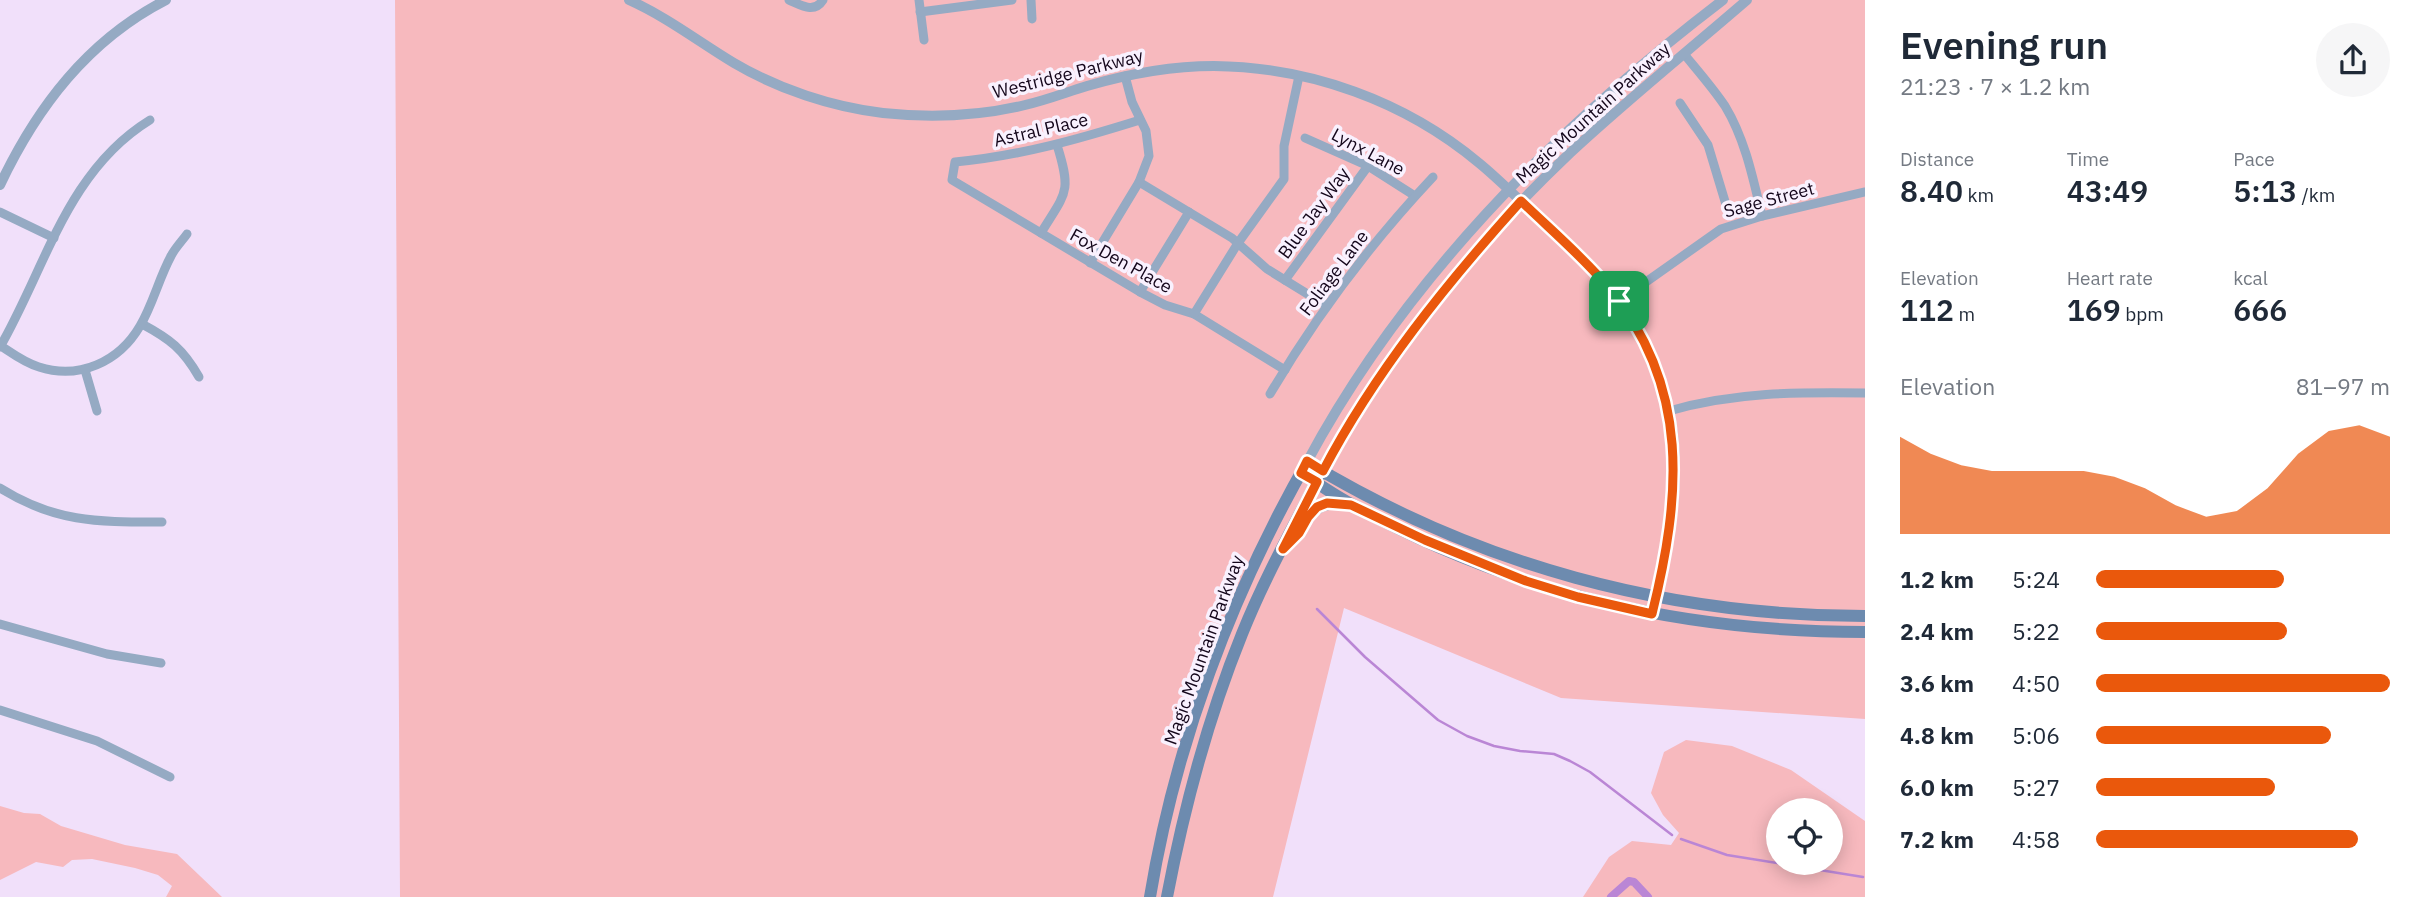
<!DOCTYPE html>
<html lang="en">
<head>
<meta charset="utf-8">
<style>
	:root { --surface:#fff; --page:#f6f6f7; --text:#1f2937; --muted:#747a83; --accent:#ea580c }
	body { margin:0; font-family:"IBM Plex Sans",sans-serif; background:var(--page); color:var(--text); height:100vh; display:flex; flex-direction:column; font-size:26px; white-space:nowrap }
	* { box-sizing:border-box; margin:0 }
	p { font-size:23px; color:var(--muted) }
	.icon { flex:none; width:38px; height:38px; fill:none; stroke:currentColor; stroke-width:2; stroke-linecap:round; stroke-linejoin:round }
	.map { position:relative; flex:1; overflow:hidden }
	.details { display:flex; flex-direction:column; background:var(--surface); width:560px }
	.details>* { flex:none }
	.controls { position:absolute; left:1766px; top:798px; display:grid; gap:14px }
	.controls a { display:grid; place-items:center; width:77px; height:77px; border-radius:50%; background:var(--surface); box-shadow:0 4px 18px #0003; font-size:35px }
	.pin { position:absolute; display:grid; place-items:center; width:60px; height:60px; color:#fff; margin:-30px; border-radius:14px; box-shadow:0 4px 10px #0006 }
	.round { display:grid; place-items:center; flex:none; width:74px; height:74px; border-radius:37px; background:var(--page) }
	.head { display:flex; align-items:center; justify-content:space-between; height:119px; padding:0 35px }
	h1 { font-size:38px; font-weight:600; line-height:52px }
	.metrics { display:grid; grid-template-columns:repeat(3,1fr); gap:10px; height:119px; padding:7px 35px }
	.metrics div { display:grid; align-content:center }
	.metrics b { font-size:30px; font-weight:600 }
	.metrics small { font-size:19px; font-weight:400 }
	.metrics p { font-size:19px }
	.chart { height:196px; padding:14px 35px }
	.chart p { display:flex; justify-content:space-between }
	.chart svg { width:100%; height:126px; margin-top:7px; fill:var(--accent); opacity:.7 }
	ul { padding:0 35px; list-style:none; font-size:23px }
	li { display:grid; grid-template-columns:112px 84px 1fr; align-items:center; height:52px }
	li i { height:18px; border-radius:9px; background:var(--accent) }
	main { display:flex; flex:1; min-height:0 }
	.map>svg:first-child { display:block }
	.green { fill:#f7b9be; fill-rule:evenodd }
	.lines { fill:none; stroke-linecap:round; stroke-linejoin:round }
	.stream { stroke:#ba86d5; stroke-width:2.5 }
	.canal { stroke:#ba86d5; stroke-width:8 }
	.minor { stroke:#95aac3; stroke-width:9 }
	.tertiary { stroke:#95aac3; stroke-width:10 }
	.secondary { stroke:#6d8baf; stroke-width:12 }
	.route-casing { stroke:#fff; stroke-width:14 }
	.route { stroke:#ea580c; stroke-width:9 }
	.labels { text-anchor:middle; stroke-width:7; stroke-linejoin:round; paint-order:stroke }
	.street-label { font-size:18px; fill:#13051a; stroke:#f9f1fe }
</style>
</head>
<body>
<main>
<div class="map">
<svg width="1865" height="897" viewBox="0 0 1865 897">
	<rect width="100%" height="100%" fill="#f1e0fa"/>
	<g class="green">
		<polygon points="395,0 1865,0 1865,719 1561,698 1344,608 1273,897 400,897"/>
		<path d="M1686 740 1732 746 1791 770 1865 821V897H1583L1609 857 1632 841 1671 845 1679 833 1663 815 1651 793 1664 752ZM1778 810H1830V863H1778Z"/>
		<polygon points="0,806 24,813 40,814 61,826 125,845 177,854 222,897 166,897 172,886 158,875 135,868 92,859 72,860 63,867 36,862 0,880"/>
	</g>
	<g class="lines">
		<g class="stream">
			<polyline points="1317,609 1365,657 1438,720 1467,736 1494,746 1520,751 1554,754 1570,761 1590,772 1672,835"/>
			<polyline points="1681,839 1727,855 1863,877"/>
		</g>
		<polyline class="canal" points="1611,897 1629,881 1634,882 1648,897"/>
		<g class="minor">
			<path d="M789 0C801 5 814 14 823 0"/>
			<polyline points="919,0 924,40"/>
			<polyline points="1031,0 1032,19"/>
			<polyline points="920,12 1012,0"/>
			<path d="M1684 54C1698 71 1713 88 1725 106 1745 139 1753 178 1762 216"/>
			<polyline points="1680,103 1708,145 1727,208"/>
			<path d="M1140 120C1079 139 1020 156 955 162L952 180 1140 292 1165 305 1194 314 1285 370"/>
			<polyline points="1305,138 1368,166 1415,196"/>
			<polyline points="1139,182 1232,238 1267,269 1327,306"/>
			<polyline points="0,212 54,238"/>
			<path d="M1041 233C1066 192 1072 193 1057 145"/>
			<polyline points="1090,263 1139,182 1149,156 1146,131 1132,102 1125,76"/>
			<polyline points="1285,280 1368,166"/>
			<polyline points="1140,292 1189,212"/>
			<polyline points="1619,301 1721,229 1762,216 1865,192"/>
			<polyline points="1194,314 1238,243 1284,179 1284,146 1299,76"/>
			<path d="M142 324C170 339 183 349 199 377"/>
			<path d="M1 346C13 354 25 363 39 367 79 380 119 362 140 326 153 304 159 278 171 256 175 248 182 241 187 234"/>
			<path d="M0 347C46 267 67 171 150 120"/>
			<polyline points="85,370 97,411"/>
			<path d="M1270 394C1316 316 1371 243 1433 177"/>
			<path d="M1669 411C1734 392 1798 392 1865 393"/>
			<path d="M0 488C56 523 99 522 162 522"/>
			<polyline points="0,624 107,654 161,663"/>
			<polyline points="0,710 97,741 170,777"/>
		</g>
		<g class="tertiary">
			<path d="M629 0C667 17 699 42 734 63 778 89 832 107 883 113 930 118 979 116 1025 105 1047 100 1067 92 1087 86 1128 74 1171 66 1214 66 1310 67 1405 101 1479 163 1501 181 1521 202 1542 221 1602 278 1647 325 1668 408 1685 475 1668 549 1652 614"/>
			<path d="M0 185C37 107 88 40 166 0"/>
			<path d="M1307 462C1406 277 1558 126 1723 0"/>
			<path d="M1323 471C1385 353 1473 245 1570 153 1627 100 1688 51 1747 0"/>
		</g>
		<g class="secondary">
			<path d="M1301 473C1319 484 1337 497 1355 506 1515 594 1683 632 1865 632"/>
			<path d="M1303 526C1314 505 1325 502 1347 504"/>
			<path d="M1150 897C1175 745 1231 595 1307 462 1477 565 1666 616 1865 616"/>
			<path d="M1167 897C1184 808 1208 718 1242 634 1264 579 1293 527 1320 475"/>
		</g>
	</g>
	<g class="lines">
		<defs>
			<path id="route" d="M1521 201C1551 230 1583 257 1609 288 1691 388 1681 497 1652 614L1578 597 1526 581 1425 540 1351 505 1327 503 1317 507 1308 517 1299 533 1283 549 1317 482 1301 473 1307 461 1323 471C1375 372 1446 284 1521 201Z"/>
		</defs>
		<use href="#route" class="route-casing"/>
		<use href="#route" class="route"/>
	</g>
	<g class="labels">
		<g class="street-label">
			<text transform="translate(1068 74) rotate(-14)" y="6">Westridge Parkway</text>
			<text transform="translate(1593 113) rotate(-42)" y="6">Magic Mountain Parkway</text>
			<text transform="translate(1041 130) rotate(-13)" y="6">Astral Place</text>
			<text transform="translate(1368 152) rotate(28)" y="6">Lynx Lane</text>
			<text transform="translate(1769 200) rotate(-15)" y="6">Sage Street</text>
			<text transform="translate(1314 213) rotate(-54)" y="6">Blue Jay Way</text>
			<text transform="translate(1121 261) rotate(29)" y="6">Fox Den Place</text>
			<text transform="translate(1334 273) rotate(-53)" y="6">Foliage Lane</text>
			<text transform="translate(1204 650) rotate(-70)" y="6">Magic Mountain Parkway</text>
		</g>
	</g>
</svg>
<div class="controls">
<a><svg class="icon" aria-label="locate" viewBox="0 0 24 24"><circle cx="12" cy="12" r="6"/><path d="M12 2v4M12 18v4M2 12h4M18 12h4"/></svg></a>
</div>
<div class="pin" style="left:1619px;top:301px;background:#1e9e55"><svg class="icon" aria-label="arrive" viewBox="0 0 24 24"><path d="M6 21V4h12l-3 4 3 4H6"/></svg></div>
</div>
<section class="details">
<div class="head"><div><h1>Evening run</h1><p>21:23 · 7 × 1.2 km</p></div><a class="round"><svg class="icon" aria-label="share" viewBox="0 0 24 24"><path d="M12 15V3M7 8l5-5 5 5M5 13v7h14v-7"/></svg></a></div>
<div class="metrics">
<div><p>Distance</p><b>8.40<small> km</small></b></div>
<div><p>Time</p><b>43:49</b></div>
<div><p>Pace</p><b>5:13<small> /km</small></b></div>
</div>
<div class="metrics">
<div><p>Elevation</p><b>112<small> m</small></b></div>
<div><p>Heart rate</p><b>169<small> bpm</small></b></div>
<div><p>kcal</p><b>666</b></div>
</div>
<div class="chart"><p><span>Elevation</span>81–97 m</p>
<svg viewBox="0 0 160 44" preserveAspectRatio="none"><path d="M0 44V10L10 16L20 20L30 22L40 22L50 22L60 22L70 24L80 28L90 34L100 38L110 36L120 28L130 16L140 8L150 6L160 10V44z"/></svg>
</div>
<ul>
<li><b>1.2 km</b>5:24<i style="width:64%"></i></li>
<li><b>2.4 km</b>5:22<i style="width:65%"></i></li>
<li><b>3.6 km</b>4:50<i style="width:100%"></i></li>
<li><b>4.8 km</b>5:06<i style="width:80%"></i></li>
<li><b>6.0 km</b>5:27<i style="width:61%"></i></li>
<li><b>7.2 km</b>4:58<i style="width:89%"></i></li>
</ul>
</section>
</main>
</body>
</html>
